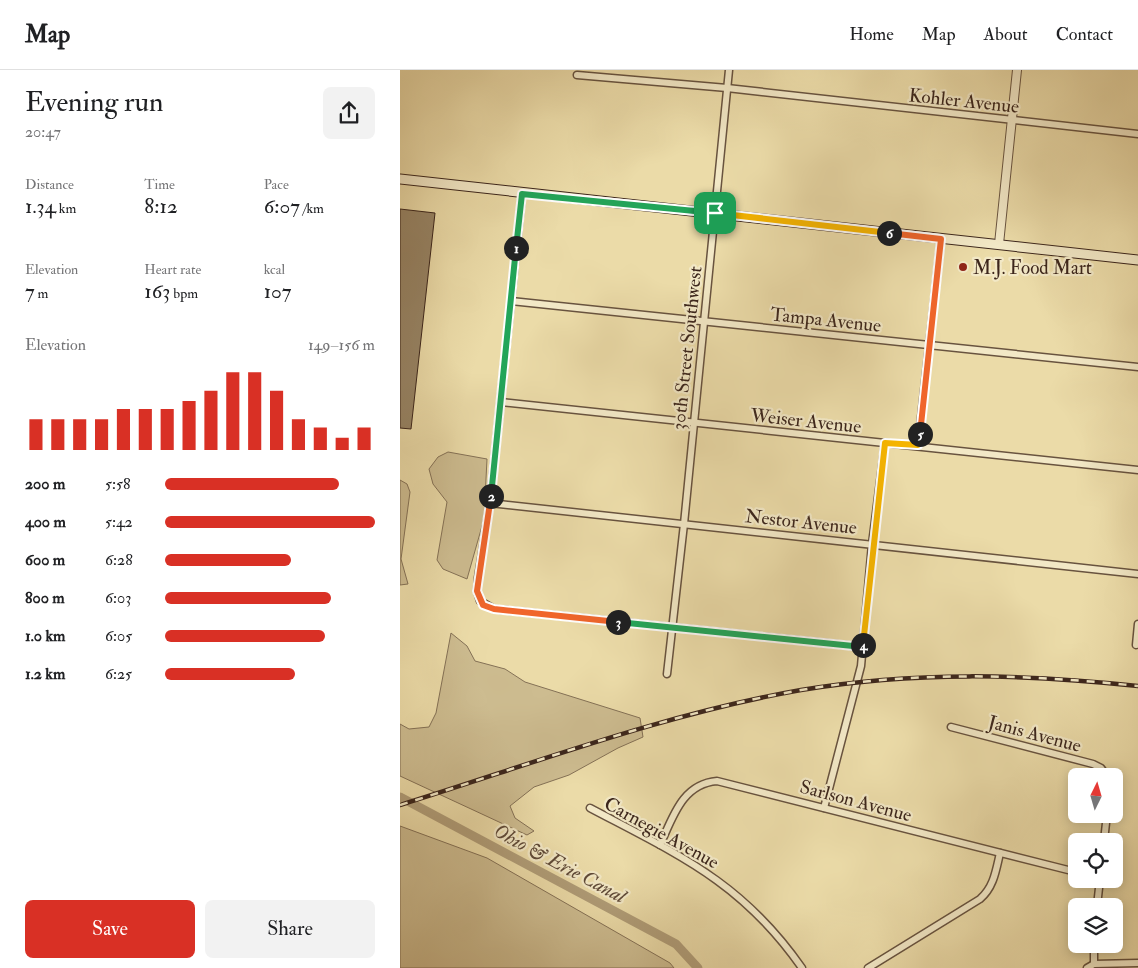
<!DOCTYPE html>
<html lang="en">
<head>
<meta charset="utf-8">
<style>
	:root { --surface:#fff; --page:#f2f2f2; --text:#202124; --muted:#757577; --line:#e0e0e0; --accent:#d93025 }
	body { margin:0; font-family:"IM FELL Double Pica",serif; background:var(--page); color:var(--text); height:100vh; display:flex; flex-direction:column; font-size:19px; white-space:nowrap }
	* { box-sizing:border-box; margin:0 }
	p { font-size:16px; color:var(--muted) }
	.icon { flex:none; width:28px; height:28px; fill:none; stroke:currentColor; stroke-width:2; stroke-linecap:round; stroke-linejoin:round }
	.map { position:relative; flex:1; overflow:hidden }
	.panel { display:flex; flex-direction:column; background:var(--surface); width:400px }
	.panel>* { flex:none }
	.needle { width:32px; rotate:5deg }
	.tools { position:absolute; left:668px; top:698px; display:grid; gap:10px }
	.tools a { display:grid; place-items:center; width:55px; height:55px; border-radius:8px; background:var(--surface); box-shadow:0 2px 12px #0003; font-size:25px }
	.pin { position:absolute; display:grid; place-items:center; width:42px; height:42px; color:#fff; margin:-21px; border-radius:10px; box-shadow:0 2px 8px #0006 }
	.km { position:absolute; width:25px; height:25px; margin:-12px; border-radius:50%; background:#222; color:#fff; font-size:14px; line-height:25px; text-align:center }
	.round { display:grid; place-items:center; flex:none; width:52px; height:52px; border-radius:8px; background:var(--page) }
	.head { display:flex; align-items:center; justify-content:space-between; height:85px; padding:0 25px }
	h1 { font-size:28px; font-weight:600; line-height:38px }
	.stats { display:grid; grid-template-columns:repeat(3,1fr); gap:8px; height:85px; padding:5px 25px }
	.stats div { display:grid; align-content:center }
	.stats b { font-size:21px; font-weight:600 }
	.stats small { font-size:14px; font-weight:400 }
	.stats p { font-size:14px }
	.chart { height:140px; padding:10px 25px }
	.chart p { display:flex; justify-content:space-between }
	.chart svg { width:100%; height:90px; margin-top:5px; stroke:var(--accent); stroke-width:6 }
	.button { display:flex; gap:10px; margin-top:auto; padding:10px 25px }
	.button a { flex:1; height:58px; border-radius:8px; background:var(--accent); color:#fff; font-size:20px; font-weight:600; line-height:58px; text-align:center }
	.button a+a { background:var(--page); color:var(--text) }
	ul { padding:0 25px; list-style:none; font-size:16px }
	li { display:grid; grid-template-columns:80px 60px 1fr; align-items:center; height:38px }
	li i { height:12px; border-radius:6px; background:var(--accent) }
	header { display:flex; align-items:center; gap:30px; box-sizing:border-box; height:70px; padding:0 25px; background:var(--surface); border-bottom:1px solid var(--line) }
	header strong { font-size:24px }
	nav { display:flex; gap:28px; margin-inline-start:auto; font-size:18px }
	main { display:flex; flex:1; min-height:0 }
	.map>svg:first-child { display:block }
	.green { fill:#cdbc90; stroke:#847156 }
	.lines { fill:none; stroke-linecap:round; stroke-linejoin:round }
	.canal { stroke:#b09d78; stroke-width:9 }
	.building { fill:#978465; stroke:#3c261c }
	.minor-casing { stroke:#68533f; stroke-width:9 }
	.tertiary-casing { stroke:#68533f; stroke-width:10 }
	.secondary-casing { stroke:#3c261c; stroke-width:11 }
	.minor { stroke:#f2e8c6; stroke-width:6 }
	.tertiary { stroke:#f2e8c6; stroke-width:8 }
	.secondary { stroke:#f2e8c6; stroke-width:9 }
	.rail-casing { stroke:#3c261c; stroke-width:4.5 }
	.rail { stroke:#f2e8c6; stroke-width:2.5; stroke-dasharray:8; stroke-linecap:butt }
	.split-1-casing { stroke:#fff; stroke-width:10 }
	.split-2-casing { stroke:#fff; stroke-width:10 }
	.split-3-casing { stroke:#fff; stroke-width:10 }
	.split-4-casing { stroke:#fff; stroke-width:10 }
	.split-5-casing { stroke:#fff; stroke-width:10 }
	.split-6-casing { stroke:#fff; stroke-width:10 }
	.split-7-casing { stroke:#fff; stroke-width:10 }
	.split-1 { stroke:#22a559; stroke-width:6 }
	.split-2 { stroke:#22a559; stroke-width:6 }
	.split-3 { stroke:#f0652b; stroke-width:6 }
	.split-4 { stroke:#22a559; stroke-width:6 }
	.split-5 { stroke:#f5b400; stroke-width:6 }
	.split-6 { stroke:#f0652b; stroke-width:6 }
	.split-7 { stroke:#f5b400; stroke-width:6 }
	.poi-dot { fill:#8f2418; stroke:#f2e8c6; stroke-width:2 }
	.labels { text-anchor:middle; stroke-width:4.5; stroke-linejoin:round; paint-order:stroke }
	.street-label { font-size:19px; fill:#3c261c; stroke:#f2e8c6 }
	.poi-label { font-size:19px; fill:#3c261c; stroke:#f2e8c6; text-anchor:start }
	.water-label { font-size:20px; font-style:italic; fill:#5f4a38; stroke:#f2e8c6 }
</style>
</head>
<body>
<header>
<strong>Map</strong>
<nav><a>Home</a><a>Map</a><a>About</a><a>Contact</a></nav>
</header>
<main>
<section class="panel">
<div class="head"><div><h1>Evening run</h1><p>20:47</p></div><a class="round"><svg class="icon" aria-label="share" viewBox="0 0 24 24"><path d="M12 15V3M7 8l5-5 5 5M5 13v7h14v-7"/></svg></a></div>
<div class="stats">
<div><p>Distance</p><b>1.34<small> km</small></b></div>
<div><p>Time</p><b>8:12</b></div>
<div><p>Pace</p><b>6:07<small> /km</small></b></div>
</div>
<div class="stats">
<div><p>Elevation</p><b>7<small> m</small></b></div>
<div><p>Heart rate</p><b>163<small> bpm</small></b></div>
<div><p>kcal</p><b>107</b></div>
</div>
<div class="chart"><p><span>Elevation</span>149–156 m</p>
<svg viewBox="0 0 160 44" preserveAspectRatio="none"><path d="M5 44V29M15 44V29M25 44V29M35 44V29M45 44V24M55 44V24M65 44V24M75 44V20M85 44V15M95 44V6M105 44V6M115 44V15M125 44V29M135 44V33M145 44V38M155 44V33"/></svg>
</div>
<ul>
<li><b>200 m</b>5:58<i style="width:83%"></i></li>
<li><b>400 m</b>5:42<i style="width:100%"></i></li>
<li><b>600 m</b>6:28<i style="width:60%"></i></li>
<li><b>800 m</b>6:03<i style="width:79%"></i></li>
<li><b>1.0 km</b>6:05<i style="width:76%"></i></li>
<li><b>1.2 km</b>6:25<i style="width:62%"></i></li>
</ul>
<div class="button"><a>Save</a><a>Share</a></div>
</section>
<div class="map">
<svg width="738" height="898" viewBox="0 0 738 898">
	<rect width="100%" height="100%" fill="#ebdba8"/>
	<filter id="stains"><feTurbulence type="fractalNoise" baseFrequency=".004" numOctaves="4"/><feColorMatrix values="0 0 0 0 .2 0 0 0 0 .09 0 0 0 0 .02 0 0 0 .5 -.17"/></filter>
	<radialGradient id="worn" r=".72"><stop offset=".6" stop-color="#630" stop-opacity="0"/><stop offset="1" stop-color="#630" stop-opacity=".3"/></radialGradient>
	<g class="green">
		<polygon points="48,382 87,389 84,449 67,509 43,499 37,490 47,432 33,414 29,399 38,387"/>
		<polygon points="0,410 7,414 10,422 1,489 8,514 0,515"/>
		<polygon points="51,563 67,576 75,591 105,599 125,612 240,648 243,667 218,678 169,705 134,717 110,736 115,748 134,761 127,765 0,706 0,654 9,659 29,657 36,643"/>
		<polygon points="0,756 87,788 270,893 274,898 0,898"/>
	</g>
	<g class="lines">
		<polyline class="canal" points="0,727 276,874 298,898"/>
	</g>
	<polygon class="building" points="0,139 35,143 11,359 0,358"/>
	<g class="lines">
		<defs>
			<g id="minor">
				<polyline points="177,5 327,18 738,64"/>
				<polyline points="122,124 90,433 78,508 77,521 80,531 94,539 463,577"/>
				<polyline points="111,231 738,297"/>
				<polyline points="101,332 738,400"/>
				<polyline points="518,375 541,169"/>
				<polyline points="90,433 738,504"/>
				<polyline points="736,575 738,554"/>
				<polyline points="267,604 284,454 329,0"/>
				<polyline points="551,657 693,694 701,698 707,706"/>
				<path d="M190 738C279 785 342 812 402 898"/>
				<polyline points="424,738 461,596 472,474 485,373"/>
				<polyline points="704,771 707,744"/>
				<path d="M260 775C273 747 282 714 317 711L676 802"/>
				<polyline points="697,836 700,809"/>
				<polyline points="694,874 694,894"/>
				<path d="M468 898 580 829C594 817 596 800 600 783"/>
				<polyline points="687,898 694,894 738,893"/>
			</g>
			<polyline id="tertiary" points="599,174 617,0"/>
			<polyline id="secondary" points="0,109 738,190"/>
		</defs>
		<use href="#minor" class="minor-casing"/>
		<use href="#tertiary" class="tertiary-casing"/>
		<use href="#secondary" class="secondary-casing"/>
		<use href="#minor" class="minor"/>
		<use href="#tertiary" class="tertiary"/>
		<use href="#secondary" class="secondary"/>
		<defs>
			<path id="rail" d="M0 735C132 694 264 644 401 620 513 601 626 604 738 616"/>
		</defs>
		<use href="#rail" class="rail-casing"/>
		<use href="#rail" class="rail"/>
	</g>
	<g class="lines">
		<defs>
			<polyline id="split-1" points="116,178 122,124 315,143"/>
			<polyline id="split-2" points="91,426 116,178"/>
			<polyline id="split-3" points="91,426 77,521 83,535 94,539 218,552"/>
			<polyline id="split-4" points="218,552 463,577 463,575"/>
			<polyline id="split-5" points="463,575 485,373 518,375 520,364"/>
			<polyline id="split-6" points="489,163 541,169 520,364"/>
			<polyline id="split-7" points="315,143 489,163"/>
		</defs>
		<use href="#split-1" class="split-1-casing"/>
		<use href="#split-2" class="split-2-casing"/>
		<use href="#split-3" class="split-3-casing"/>
		<use href="#split-4" class="split-4-casing"/>
		<use href="#split-5" class="split-5-casing"/>
		<use href="#split-6" class="split-6-casing"/>
		<use href="#split-7" class="split-7-casing"/>
		<use href="#split-1" class="split-1"/>
		<use href="#split-2" class="split-2"/>
		<use href="#split-3" class="split-3"/>
		<use href="#split-4" class="split-4"/>
		<use href="#split-5" class="split-5"/>
		<use href="#split-6" class="split-6"/>
		<use href="#split-7" class="split-7"/>
	</g>
	<circle class="poi-dot" cx="563" cy="197" r="5"/>
	<g class="labels">
		<g class="street-label">
			<text transform="translate(564 30) rotate(6)" y="7">Kohler Avenue</text>
			<text transform="translate(426 249) rotate(6)" y="7">Tampa Avenue</text>
			<text transform="translate(286 278) rotate(-84)" y="7">30th Street Southwest</text>
			<text transform="translate(406 350) rotate(6)" y="7">Weiser Avenue</text>
			<text transform="translate(401 451) rotate(6)" y="7">Nestor Avenue</text>
			<text transform="translate(635 663) rotate(15)" y="7">Janis Avenue</text>
			<text transform="translate(456 730) rotate(15)" y="7">Sarlson Avenue</text>
			<text transform="translate(262 762) rotate(29)" y="7">Carnegie Avenue</text>
		</g>
		<g class="poi-label">
			<text x="573" y="204">M.J. Food Mart</text>
		</g>
		<g class="water-label">
			<text transform="translate(160 793) rotate(28)" y="7">Ohio &amp; Erie Canal</text>
		</g>
	</g>
	<rect width="100%" height="100%" filter="url(#stains)"/>
	<rect width="100%" height="100%" fill="url(#worn)"/>
</svg>
<div class="tools">
<a><svg class="needle" viewBox="-14 -14 28 28"><path d="M0-13l5 13h-10z" fill="#e53935"/><path d="M0 13l5-13h-10z" fill="#757577"/></svg></a>
<a><svg class="icon" aria-label="locate" viewBox="0 0 24 24"><circle cx="12" cy="12" r="6"/><path d="M12 2v4M12 18v4M2 12h4M18 12h4"/></svg></a>
<a><svg class="icon" aria-label="layers" viewBox="0 0 24 24"><path d="M12 4l9 5-9 5-9-5zM3 14l9 5 9-5"/></svg></a>
</div>
<div class="pin" style="left:315px;top:143px;background:#1e9e55"><svg class="icon" aria-label="arrive" viewBox="0 0 24 24"><path d="M6 21V4h12l-3 4 3 4H6"/></svg></div>
<b class="km" style="left:116px;top:178px">1</b>
<b class="km" style="left:91px;top:426px">2</b>
<b class="km" style="left:218px;top:552px">3</b>
<b class="km" style="left:463px;top:575px">4</b>
<b class="km" style="left:520px;top:364px">5</b>
<b class="km" style="left:489px;top:163px">6</b>
</div>
</main>
</body>
</html>
